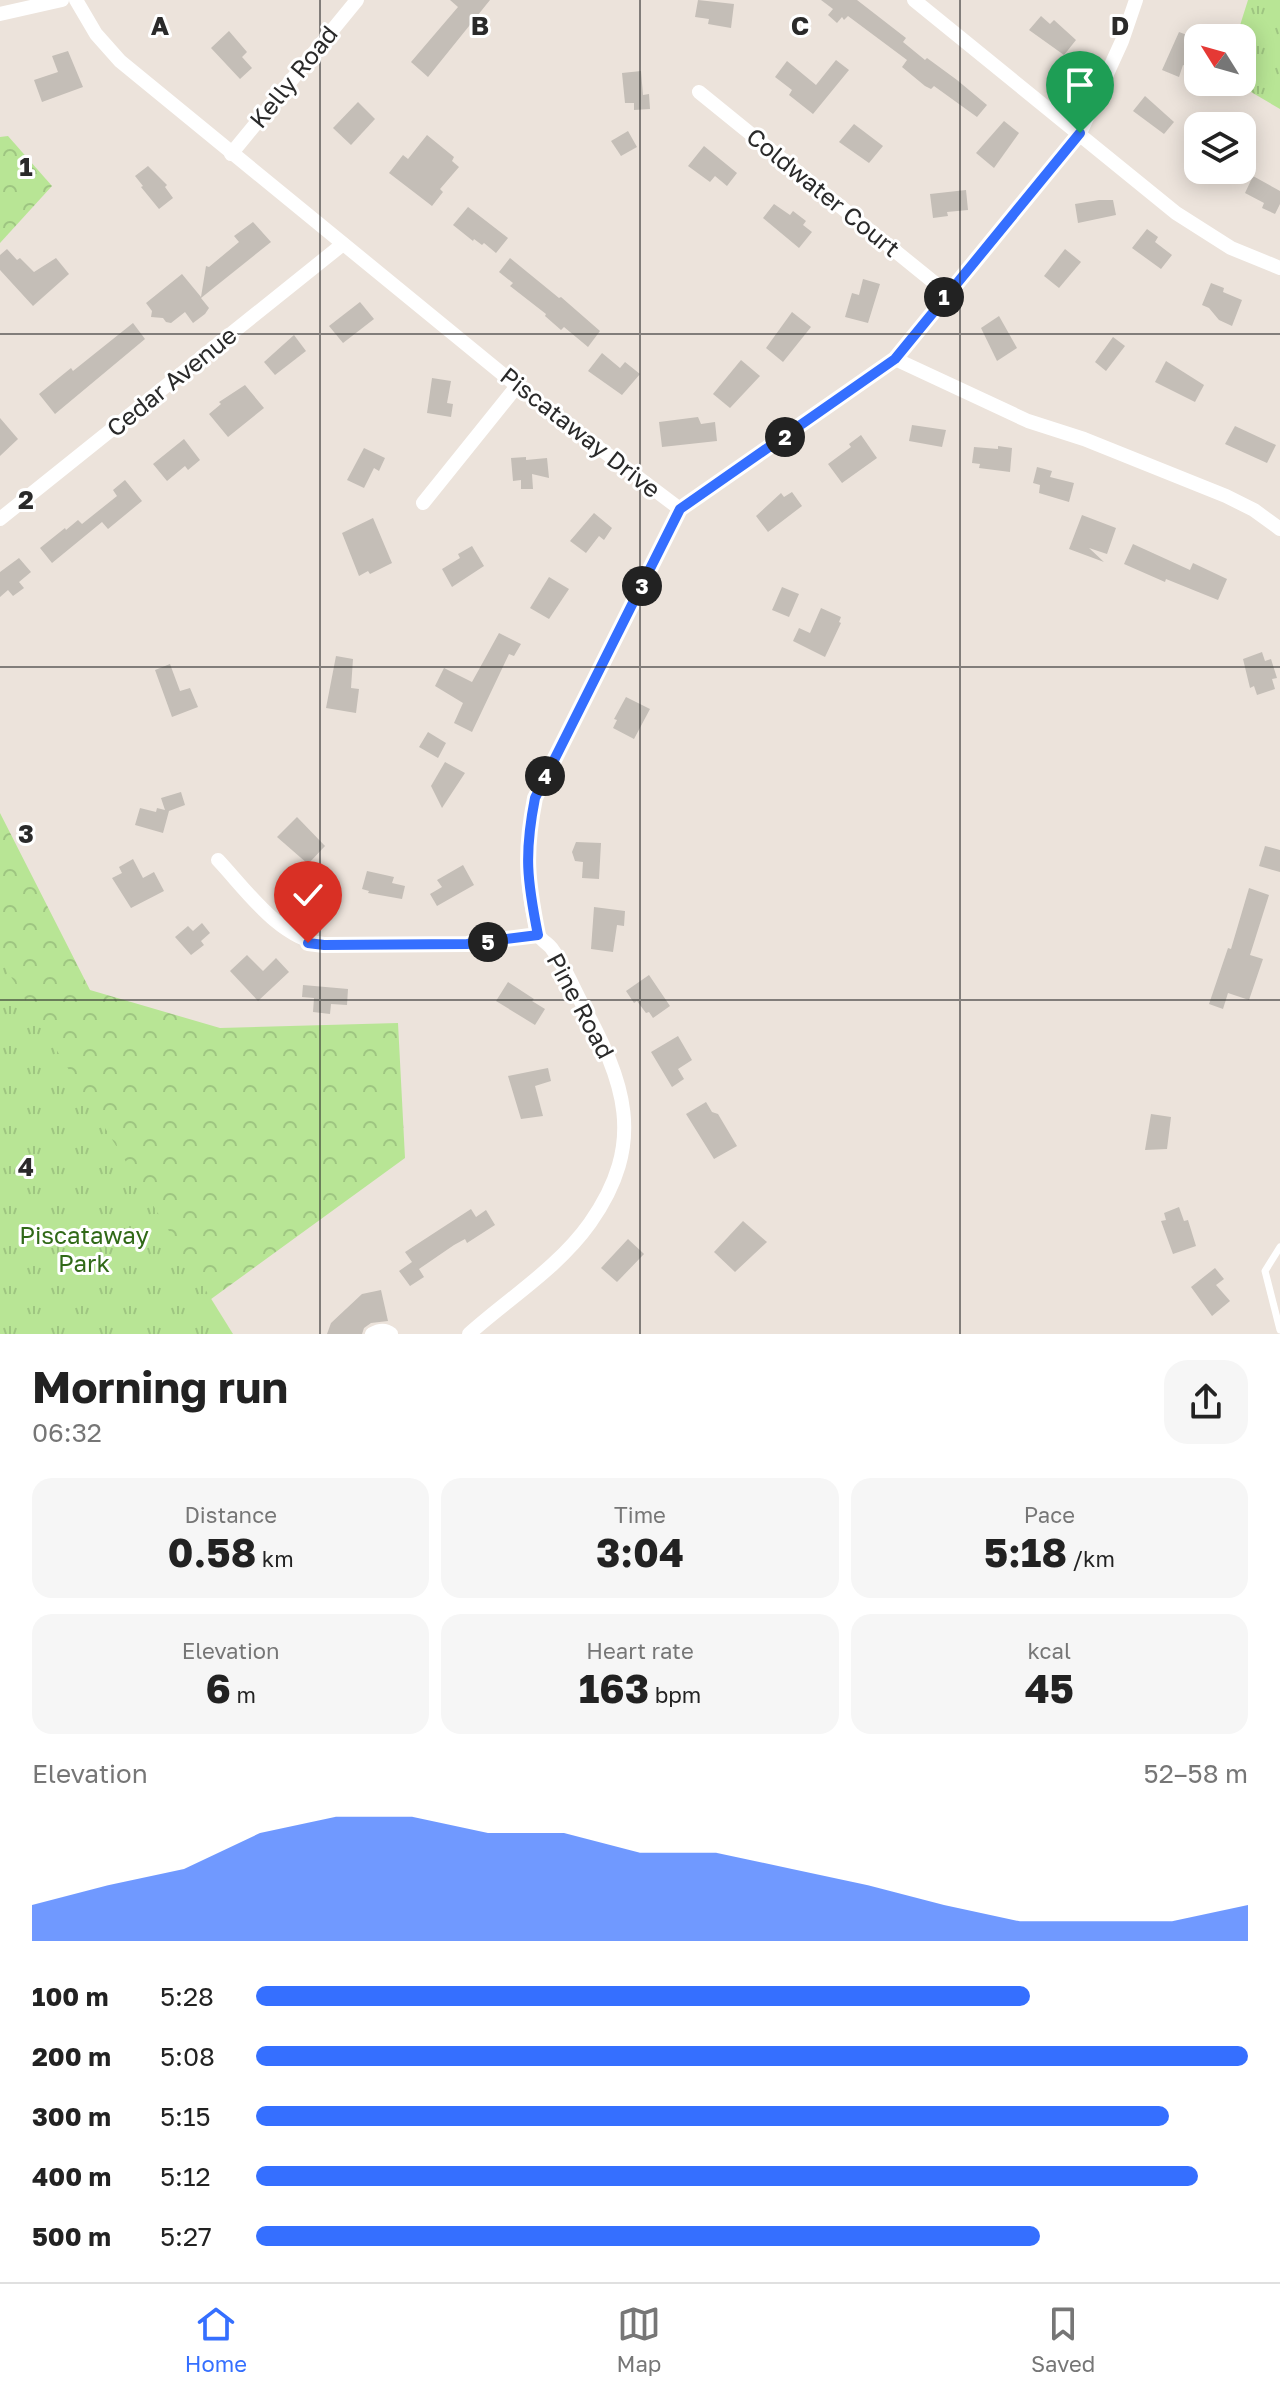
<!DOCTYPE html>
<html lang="en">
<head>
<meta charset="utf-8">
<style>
	:root { --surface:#fff; --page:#f6f6f6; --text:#222; --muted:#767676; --line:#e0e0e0; --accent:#356fff }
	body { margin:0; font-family:"Golos Text",sans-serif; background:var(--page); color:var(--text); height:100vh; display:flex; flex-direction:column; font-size:30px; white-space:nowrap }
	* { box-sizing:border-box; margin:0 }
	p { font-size:26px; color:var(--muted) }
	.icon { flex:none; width:44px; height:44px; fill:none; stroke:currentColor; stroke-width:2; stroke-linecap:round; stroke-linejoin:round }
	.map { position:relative; height:1334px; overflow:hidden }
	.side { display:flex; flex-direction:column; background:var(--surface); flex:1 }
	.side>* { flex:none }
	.needle { width:52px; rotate:307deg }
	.tools { position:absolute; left:1184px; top:24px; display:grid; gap:16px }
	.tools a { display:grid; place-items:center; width:72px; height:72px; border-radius:16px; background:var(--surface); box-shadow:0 4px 20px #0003; font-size:40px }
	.pin { position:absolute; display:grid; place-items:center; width:68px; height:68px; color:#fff; margin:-82px -34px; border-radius:50% 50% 50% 0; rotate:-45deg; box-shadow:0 0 8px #0007 }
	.pin .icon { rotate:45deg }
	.km { position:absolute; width:40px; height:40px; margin:-20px; border-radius:50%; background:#222; color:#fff; font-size:22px; line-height:40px; text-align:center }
	.round { display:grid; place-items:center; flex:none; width:84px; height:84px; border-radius:24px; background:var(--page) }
	.headline { display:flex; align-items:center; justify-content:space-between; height:136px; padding:0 32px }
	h1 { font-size:44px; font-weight:700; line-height:60px }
	.stats { display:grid; grid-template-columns:repeat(3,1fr); gap:12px; height:136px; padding:8px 32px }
	.stats div { display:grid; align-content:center; border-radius:20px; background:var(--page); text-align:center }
	.stats b { font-size:40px; font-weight:700 }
	.stats small { font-size:22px; font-weight:400 }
	.stats p { font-size:22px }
	.chart { height:224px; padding:16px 32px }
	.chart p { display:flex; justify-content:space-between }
	.chart svg { width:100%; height:144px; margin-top:8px; fill:var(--accent); opacity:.7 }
	ul { padding:0 32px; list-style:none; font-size:26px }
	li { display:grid; grid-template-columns:128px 96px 1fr; align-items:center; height:60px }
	li i { height:20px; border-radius:10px; background:var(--accent) }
	.tab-bar { display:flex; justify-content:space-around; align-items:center; height:112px; border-top:2px solid var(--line); background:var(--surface); font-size:22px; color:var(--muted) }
	.tab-bar a { display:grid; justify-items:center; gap:4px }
	.tab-bar .active { color:var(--accent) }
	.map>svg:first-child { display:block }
	.forest { fill:url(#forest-crowns) }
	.park { fill:url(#park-tufts) }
	.building { fill:#c4beb7 }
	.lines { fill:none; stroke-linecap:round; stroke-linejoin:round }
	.lane { stroke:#fff; stroke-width:7 }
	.street { stroke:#fff; stroke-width:14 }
	.route-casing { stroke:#fff; stroke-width:16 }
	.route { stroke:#356fff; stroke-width:10 }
	.grid { fill:none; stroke:#2a2a2a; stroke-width:2; stroke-opacity:0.55 }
	.labels { text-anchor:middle; stroke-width:6; stroke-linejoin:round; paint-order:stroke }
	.street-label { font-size:24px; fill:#2a2a2a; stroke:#fff }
	.park-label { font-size:24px; fill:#306917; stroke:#fff }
	.grid-label { font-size:26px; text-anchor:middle; font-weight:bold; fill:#2a2a2a; stroke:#fff; stroke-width:6; stroke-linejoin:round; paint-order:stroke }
</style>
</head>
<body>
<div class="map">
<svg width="1280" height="1334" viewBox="0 0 1280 1334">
	<defs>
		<pattern id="forest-crowns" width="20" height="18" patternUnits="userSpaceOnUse" patternTransform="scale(2)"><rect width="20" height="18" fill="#b8e595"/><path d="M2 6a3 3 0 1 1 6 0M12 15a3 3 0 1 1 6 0" fill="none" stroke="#9ec581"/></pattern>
		<pattern id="park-tufts" width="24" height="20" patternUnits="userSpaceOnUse" patternTransform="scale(2)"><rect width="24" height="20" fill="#b8e595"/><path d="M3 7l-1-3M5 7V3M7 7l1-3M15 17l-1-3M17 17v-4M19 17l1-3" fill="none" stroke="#9ec581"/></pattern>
	</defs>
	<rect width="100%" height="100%" fill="#ece3db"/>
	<g class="forest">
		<polygon points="8,136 52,186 0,243 0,137"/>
		<polygon points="0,813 90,990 220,1028 398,1023 405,1158 207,1302 0,1334"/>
	</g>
	<g class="park">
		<polygon points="1248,0 1280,0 1280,109 1234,82 1242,82 1242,38 1236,38"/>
		<polygon points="0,959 233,1334 0,1334"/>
	</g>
	<g class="building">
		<polygon points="450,0 490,0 428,77 411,62 458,7"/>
		<polygon points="698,0 734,4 731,28 708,24 709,19 695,17"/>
		<polygon points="821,0 857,0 906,38 903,42 925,60 927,58 957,80 987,105 977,117 934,86 931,89 925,86 902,67 907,60 848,16 844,20 842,17 837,23 828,15 833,9"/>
		<polygon points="1041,16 1050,24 1054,20 1076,40 1064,55 1029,30"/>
		<polygon points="229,31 247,52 242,57 252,68 240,79 211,48"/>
		<polygon points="1179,32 1198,39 1188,67 1183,65 1179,77 1162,70"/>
		<polygon points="68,51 83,87 42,102 34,80 58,72 52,56"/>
		<polygon points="836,60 849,70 813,114 789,95 792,90 775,77 787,61 816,85"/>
		<polygon points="641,71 643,95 649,94 650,109 634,110 634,103 625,103 622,73"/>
		<polygon points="1145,96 1174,122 1164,134 1133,111"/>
		<polygon points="358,102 375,119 351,145 333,128"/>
		<polygon points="1004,121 1019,133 994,168 976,153"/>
		<polygon points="854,124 883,146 869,163 839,142"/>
		<polygon points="628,131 637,147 621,156 611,141"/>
		<polygon points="427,135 454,157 452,161 459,167 440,189 443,192 432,206 389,173 403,155 408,159"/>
		<polygon points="704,146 737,173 727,186 715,176 710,182 688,166"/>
		<polygon points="148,166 167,185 165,187 173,198 159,209 141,187 143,186 135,176"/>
		<polygon points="1253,176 1280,191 1280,204 1275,214 1262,208 1264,203 1245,193"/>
		<polygon points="966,190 968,210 947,212 948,216 933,218 930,194"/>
		<polygon points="1099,200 1113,200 1116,215 1078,223 1075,204"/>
		<polygon points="774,204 790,215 793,211 806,221 803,225 812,232 799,248 763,218"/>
		<polygon points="468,207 508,238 496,253 484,243 482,245 474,239 473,241 453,225"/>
		<polygon points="253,222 271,242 201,298 209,308 205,314 193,323 185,312 171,323 166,322 163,318 151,317 152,311 146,303 182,274 201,297 206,266 209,267 239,242 234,236"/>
		<polygon points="1147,229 1158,237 1155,242 1172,255 1161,269 1132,248"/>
		<polygon points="7,249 17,260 20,258 34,272 56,258 69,274 33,306 0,270 0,255"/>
		<polygon points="1065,249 1081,262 1059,288 1044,276"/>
		<polygon points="510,258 559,298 561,297 600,331 588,347 564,327 561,330 545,316 546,314 510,286 513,283 499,272"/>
		<polygon points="863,279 880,284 868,323 845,317 852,293 859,295"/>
		<polygon points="1211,283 1224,288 1223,292 1242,300 1232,326 1219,320 1209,308 1202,305"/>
		<polygon points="360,302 374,319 343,343 329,326"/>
		<polygon points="792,312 811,327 783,362 766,348"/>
		<polygon points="999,316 1017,348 997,361 981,328"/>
		<polygon points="133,323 145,339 55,414 39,394 71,368 73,371"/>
		<polygon points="294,335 306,351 275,375 264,362"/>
		<polygon points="1113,337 1125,346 1106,371 1095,362"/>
		<polygon points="602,353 620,368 625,362 640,374 622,395 588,371"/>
		<polygon points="741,360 760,376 730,408 713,394"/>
		<polygon points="1166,361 1204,385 1195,402 1155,382"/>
		<polygon points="432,378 451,381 447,403 453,404 451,417 427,413"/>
		<polygon points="245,385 264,408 228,437 209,414 221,404 219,402"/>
		<polygon points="698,417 701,424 715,422 717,441 662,447 659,422"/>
		<polygon points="0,418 18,439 0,456"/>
		<polygon points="912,425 946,430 942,447 909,441"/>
		<polygon points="1235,426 1276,445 1267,463 1225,444"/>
		<polygon points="861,435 877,458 842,483 828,464 851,447 849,444"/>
		<polygon points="184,439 200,460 188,470 185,466 167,481 153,464"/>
		<polygon points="998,446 1012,448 1010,472 979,468 980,464 972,463 974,447 998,449"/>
		<polygon points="364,448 385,458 379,471 374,468 364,488 347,480"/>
		<polygon points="526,457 526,460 547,458 549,478 532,474 533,489 521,489 521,480 513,481 511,458"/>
		<polygon points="1037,467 1052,471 1050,477 1074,483 1069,502 1039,493 1040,485 1033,483"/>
		<polygon points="125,480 142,501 108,529 102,522 52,563 40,548 65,528 66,530 78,520 82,524 117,496 113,490"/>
		<polygon points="792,492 802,506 768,532 756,516 781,493 784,497"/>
		<polygon points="594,513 612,528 604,540 599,536 586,553 570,541"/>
		<polygon points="1082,515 1116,528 1107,554 1089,548 1104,562 1069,549"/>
		<polygon points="373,518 392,563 370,574 368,571 359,576 342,533"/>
		<polygon points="1133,544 1190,570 1193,563 1227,579 1218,600 1166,579 1165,582 1124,564"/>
		<polygon points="472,546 484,566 452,587 442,569 460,558 458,554"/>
		<polygon points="19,558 31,572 19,582 24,588 13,596 8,590 0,597 0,572"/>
		<polygon points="549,577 569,589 549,619 530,608"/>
		<polygon points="782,587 799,594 789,617 772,610"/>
		<polygon points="821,608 841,617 839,622 841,623 825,657 793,641 799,628 810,633"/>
		<polygon points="499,633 521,644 514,656 509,654 472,732 454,723 463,703 435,686 444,668 472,682"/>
		<polygon points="1262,652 1265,661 1271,659 1277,678 1272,679 1275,689 1257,695 1254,686 1250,688 1243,659"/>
		<polygon points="336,656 353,659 351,688 359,689 356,713 326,708"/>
		<polygon points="170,664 180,691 190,688 198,707 172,717 155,670"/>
		<polygon points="626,697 650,709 634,739 613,728 617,720 614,719"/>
		<polygon points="428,732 446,743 438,758 419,747"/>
		<polygon points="445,762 465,773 442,808 431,786"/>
		<polygon points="181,792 185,805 169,811 163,833 135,825 140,808 156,812 157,808 165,810 161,798"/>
		<polygon points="297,817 325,846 308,864 277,837"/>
		<polygon points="576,842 601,843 599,879 582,878 583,862 575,861 572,852"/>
		<polygon points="1265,846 1280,850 1280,872 1259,866"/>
		<polygon points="133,859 143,878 154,872 164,891 131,908 112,878 122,873 119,867"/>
		<polygon points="463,865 474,885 437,906 430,894 442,887 437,880"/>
		<polygon points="367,871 394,877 392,883 405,886 402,899 368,893 369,891 362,889"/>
		<polygon points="1249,888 1269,895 1250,955 1263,959 1249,1000 1228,993 1223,1009 1209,1004 1228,948 1231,949"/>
		<polygon points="594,907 625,911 624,926 617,925 613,952 591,949"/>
		<polygon points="202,923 210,933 201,941 204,945 191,955 175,937 188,926 193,931"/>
		<polygon points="247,955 263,971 276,958 289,972 258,1001 230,971"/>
		<polygon points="649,975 670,1006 653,1018 649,1012 646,1013 637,1001 634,1003 626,991"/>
		<polygon points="508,982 534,999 532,1001 545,1009 535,1025 496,1001"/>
		<polygon points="303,985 348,989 347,1005 331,1004 330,1014 313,1012 314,998 302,997"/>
		<polygon points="678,1036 692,1060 678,1069 684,1079 672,1087 651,1052"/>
		<polygon points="548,1068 551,1081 535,1086 543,1116 521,1119 508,1076"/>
		<polygon points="706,1102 712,1112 718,1114 737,1146 714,1159 686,1114"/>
		<polygon points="1151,1114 1171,1117 1167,1149 1145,1150"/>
		<polygon points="1179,1207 1184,1221 1188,1220 1196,1246 1173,1254 1161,1221 1166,1220 1164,1213"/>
		<polygon points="471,1209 476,1217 486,1210 495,1225 467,1243 465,1239 454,1245 419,1269 424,1277 410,1286 399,1271 412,1262 405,1252"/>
		<polygon points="743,1221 767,1242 735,1272 714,1252"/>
		<polygon points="628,1239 644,1254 617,1282 601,1268"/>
		<polygon points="1215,1268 1224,1279 1216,1285 1230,1301 1212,1316 1191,1287"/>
		<polygon points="381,1290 388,1321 371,1323 364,1328 362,1334 327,1334 331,1323 362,1294"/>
	</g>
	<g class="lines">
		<polyline class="lane" points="1280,1247 1265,1271 1280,1330"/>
		<g class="street">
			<polyline points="76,0 96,34 120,61 517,386 680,509 895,359 1080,133 1122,41 1136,0"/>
			<polyline points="914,0 1176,213 1231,248 1280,268"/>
			<polyline points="0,14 62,0"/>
			<polyline points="699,92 947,293"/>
			<polyline points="231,154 357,0"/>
			<polyline points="895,359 1028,421 1084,439 1226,496 1254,510 1280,529"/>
			<polyline points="423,503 517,386"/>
			<polyline points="0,519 343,244"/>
			<path d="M218 860C248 892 278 937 324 945L467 944 538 935"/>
			<path d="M372 1334C379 1330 385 1329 391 1334"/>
			<path d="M469 1334C509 1298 558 1268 590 1223 647 1142 625 1082 581 1002 572 985 564 965 552 949 549 944 542 941 539 936 535 930 535 919 533 913 525 873 527 838 535 798L680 509"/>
		</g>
	</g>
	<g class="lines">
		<defs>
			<path id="route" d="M308 943 324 945 467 944 538 935C527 880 524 854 535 798L680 509 895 359 1080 133"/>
		</defs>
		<use href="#route" class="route-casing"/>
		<use href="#route" class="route"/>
	</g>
	<path class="grid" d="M320 0V1334M640 0V1334M960 0V1334M0 334H1280M0 667H1280M0 1000H1280"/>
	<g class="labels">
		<g class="street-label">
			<text transform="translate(294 77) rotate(-51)" y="8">Kelly Road</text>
			<text transform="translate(823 193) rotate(39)" y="8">Coldwater Court</text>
			<text transform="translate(172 382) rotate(-39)" y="8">Cedar Avenue</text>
			<text transform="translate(580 433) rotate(38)" y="8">Piscataway Drive</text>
			<text transform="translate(580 1006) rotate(62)" y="8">Pine Road</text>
		</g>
		<g class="park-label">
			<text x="84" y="1244">Piscataway<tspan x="84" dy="28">Park</tspan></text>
		</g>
	</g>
	<g class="grid-label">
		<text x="160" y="35">A</text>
		<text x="480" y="35">B</text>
		<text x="800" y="35">C</text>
		<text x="1120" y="35">D</text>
		<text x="26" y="176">1</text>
		<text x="26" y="509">2</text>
		<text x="26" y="843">3</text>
		<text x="26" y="1176">4</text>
	</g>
</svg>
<div class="tools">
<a><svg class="needle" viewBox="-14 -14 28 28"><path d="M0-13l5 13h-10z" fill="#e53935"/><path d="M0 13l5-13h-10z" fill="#767676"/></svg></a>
<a><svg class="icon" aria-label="layers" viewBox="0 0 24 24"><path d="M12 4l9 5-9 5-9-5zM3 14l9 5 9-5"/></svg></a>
</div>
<div class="pin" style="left:1080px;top:133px;background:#1e9e55"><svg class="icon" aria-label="arrive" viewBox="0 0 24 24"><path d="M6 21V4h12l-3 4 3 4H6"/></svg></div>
<div class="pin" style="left:308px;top:943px;background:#d93025"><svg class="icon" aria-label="check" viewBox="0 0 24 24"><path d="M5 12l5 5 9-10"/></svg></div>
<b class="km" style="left:944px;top:297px">1</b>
<b class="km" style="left:785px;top:437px">2</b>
<b class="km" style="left:642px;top:586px">3</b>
<b class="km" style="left:545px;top:776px">4</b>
<b class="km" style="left:488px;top:942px">5</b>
</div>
<section class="side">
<div class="headline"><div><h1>Morning run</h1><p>06:32</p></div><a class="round"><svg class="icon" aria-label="share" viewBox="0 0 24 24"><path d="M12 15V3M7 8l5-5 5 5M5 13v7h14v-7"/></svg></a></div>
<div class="stats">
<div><p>Distance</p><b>0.58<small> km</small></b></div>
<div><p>Time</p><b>3:04</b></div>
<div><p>Pace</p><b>5:18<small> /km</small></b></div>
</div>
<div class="stats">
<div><p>Elevation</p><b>6<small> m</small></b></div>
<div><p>Heart rate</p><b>163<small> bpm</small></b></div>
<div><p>kcal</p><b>45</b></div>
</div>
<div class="chart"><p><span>Elevation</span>52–58 m</p>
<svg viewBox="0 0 160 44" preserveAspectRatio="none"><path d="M0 44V33L10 27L20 22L30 11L40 6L50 6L60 11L70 11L80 17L90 17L100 22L110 27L120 33L130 38L140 38L150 38L160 33V44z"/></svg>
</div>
<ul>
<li><b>100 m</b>5:28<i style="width:78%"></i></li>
<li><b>200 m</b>5:08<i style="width:100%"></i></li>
<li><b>300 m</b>5:15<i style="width:92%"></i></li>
<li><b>400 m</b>5:12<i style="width:95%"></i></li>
<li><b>500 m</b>5:27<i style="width:79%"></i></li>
</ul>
</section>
<nav class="tab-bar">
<a class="active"><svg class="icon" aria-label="home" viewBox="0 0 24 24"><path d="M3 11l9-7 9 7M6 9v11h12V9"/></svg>Home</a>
<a><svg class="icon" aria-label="map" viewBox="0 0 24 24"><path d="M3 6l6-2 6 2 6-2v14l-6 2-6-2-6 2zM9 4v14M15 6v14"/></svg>Map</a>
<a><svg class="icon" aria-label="saved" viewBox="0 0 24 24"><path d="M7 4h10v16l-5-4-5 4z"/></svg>Saved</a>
</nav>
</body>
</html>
